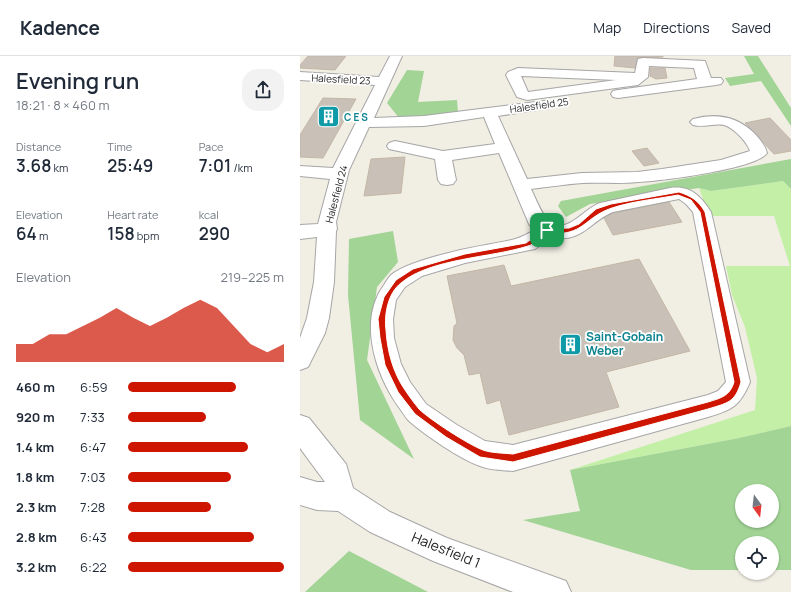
<!DOCTYPE html>
<html lang="en">
<head>
<meta charset="utf-8">
<style>
	:root { --surface:#fff; --page:#f2f2f3; --text:#1f2937; --muted:#747a83; --line:#e0e1e3; --accent:#ce1500 }
	body { margin:0; font-family:Manrope,sans-serif; background:var(--page); color:var(--text); height:100vh; display:flex; flex-direction:column; font-size:15px; white-space:nowrap }
	* { box-sizing:border-box; margin:0 }
	p { font-size:13px; color:var(--muted) }
	.icon { flex:none; width:22px; height:22px; fill:none; stroke:currentColor; stroke-width:2; stroke-linecap:round; stroke-linejoin:round }
	.map { position:relative; flex:1; overflow:hidden }
	.panel { display:flex; flex-direction:column; background:var(--surface); width:300px }
	.panel>* { flex:none }
	.needle { width:26px; rotate:165deg }
	.fabs { position:absolute; left:435px; top:428px; display:grid; gap:8px }
	.fabs a { display:grid; place-items:center; width:44px; height:44px; border-radius:50%; background:var(--surface); box-shadow:0 1px 3px #0004; font-size:20px }
	.pin { position:absolute; display:grid; place-items:center; width:34px; height:34px; color:#fff; margin:-17px; border-radius:8px; box-shadow:0 2px 6px #0006 }
	.round { display:grid; place-items:center; flex:none; width:42px; height:42px; border-radius:16px; background:var(--page) }
	.head { display:flex; align-items:center; justify-content:space-between; height:68px; padding:0 16px }
	h1 { font-size:22px; font-weight:600; line-height:30px }
	.stats { display:grid; grid-template-columns:repeat(3,1fr); gap:6px; height:68px; padding:4px 16px }
	.stats div { display:grid; align-content:center }
	.stats b { font-size:17px; font-weight:600 }
	.stats small { font-size:11px; font-weight:400 }
	.stats p { font-size:11px }
	.chart { height:112px; padding:8px 16px }
	.chart p { display:flex; justify-content:space-between }
	.chart svg { width:100%; height:72px; margin-top:4px; fill:var(--accent); opacity:.7 }
	ul { padding:0 16px; list-style:none; font-size:13px }
	li { display:grid; grid-template-columns:64px 48px 1fr; align-items:center; height:30px }
	li i { height:10px; border-radius:5px; background:var(--accent) }
	header { display:flex; align-items:center; gap:24px; box-sizing:border-box; height:56px; padding:0 20px; background:var(--surface); border-bottom:1px solid var(--line) }
	header strong { font-size:19px }
	nav { display:flex; gap:22px; margin-inline-start:auto; font-size:14px }
	main { display:flex; flex:1; min-height:0 }
	.map>svg:first-child { display:block }
	.grass { fill:#c3f0a6 }
	.forest { fill:#a1d495; fill-rule:evenodd }
	.building { fill:#c9c1b7; stroke:#c4b6a5 }
	.lines { fill:none; stroke-linecap:round; stroke-linejoin:round }
	.minor-casing { stroke:#a6a6a6; stroke-width:2 }
	.minor { fill:#fff; fill-rule:evenodd }
	.route { fill:#ce1500; stroke:#fff; fill-rule:evenodd }
	.labels { text-anchor:middle; stroke-width:3.5; stroke-linejoin:round; paint-order:stroke }
	.far-street-label { font-size:10px; fill:#1f1f1f; stroke:#fff }
	.far-culture-label { font-size:10px; font-weight:bold; fill:#0d838f; stroke:#fff; text-anchor:start }
	.culture-label { font-size:12px; font-weight:bold; fill:#0d838f; stroke:#fff; text-anchor:start }
	.near-street-label { font-size:14px; fill:#1f1f1f; stroke:#fff }
</style>
</head>
<body>
<header>
<strong>Kadence</strong>
<nav><a>Map</a><a>Directions</a><a>Saved</a></nav>
</header>
<main>
<section class="panel">
<div class="head"><div><h1>Evening run</h1><p>18:21 · 8 × 460 m</p></div><a class="round"><svg class="icon" aria-label="share" viewBox="0 0 24 24"><path d="M12 15V3M7 8l5-5 5 5M5 13v7h14v-7"/></svg></a></div>
<div class="stats">
<div><p>Distance</p><b>3.68<small> km</small></b></div>
<div><p>Time</p><b>25:49</b></div>
<div><p>Pace</p><b>7:01<small> /km</small></b></div>
</div>
<div class="stats">
<div><p>Elevation</p><b>64<small> m</small></b></div>
<div><p>Heart rate</p><b>158<small> bpm</small></b></div>
<div><p>kcal</p><b>290</b></div>
</div>
<div class="chart"><p><span>Elevation</span>219–225 m</p>
<svg viewBox="0 0 160 44" preserveAspectRatio="none"><path d="M0 44V33L10 33L20 27L30 27L40 22L50 17L60 11L70 17L80 22L90 17L100 11L110 6L120 11L130 22L140 33L150 38L160 33V44z"/></svg>
</div>
<ul>
<li><b>460 m</b>6:59<i style="width:69%"></i></li>
<li><b>920 m</b>7:33<i style="width:50%"></i></li>
<li><b>1.4 km</b>6:47<i style="width:77%"></i></li>
<li><b>1.8 km</b>7:03<i style="width:66%"></i></li>
<li><b>2.3 km</b>7:28<i style="width:53%"></i></li>
<li><b>2.8 km</b>6:43<i style="width:81%"></i></li>
<li><b>3.2 km</b>6:22<i style="width:100%"></i></li>
</ul>
</section>
<div class="map">
<svg width="491" height="536" viewBox="0 0 491 536">
	<rect width="100%" height="100%" fill="#f1eee4"/>
	<polygon class="grass" points="483,125 491,133 491,370 439,382 270,414 455,354 457,322 445,271 432,239 426,210 490,210 474,160 409,160 399,132 411,135"/>
	<g class="forest">
		<polygon points="444,0 458,0 491,52 491,70 461,25 430,30 425,22 454,18"/>
		<polygon points="107,14 124,15 118,46 157,44 158,56 100,63 87,47"/>
		<polygon points="491,103 491,133 483,125 411,135 399,132 290,148 266,161 258,150 261,145"/>
		<polygon points="93,175 98,206 77,231 67,304 114,403 60,364 48,239 49,183"/>
		<path d="M491 370V514H472V487H442V514H391L223 464 280 455 270 414 439 382ZM442 435H472V465H442Z"/>
		<polygon points="49,495 128,536 5,536"/>
	</g>
	<g class="building">
		<polygon points="8,0 46,0 35,14 0,12 0,9"/>
		<polygon points="315,0 363,0 363,1 338,2 335,12 314,10"/>
		<polygon points="350,12 365,12 367,22 356,23 350,20"/>
		<polygon points="23,42 56,43 23,102 0,101 0,79"/>
		<polygon points="470,62 491,84 491,95 474,98 445,67"/>
		<polygon points="347,92 359,107 344,110 332,95"/>
		<polygon points="105,101 101,137 64,140 71,103"/>
		<polygon points="369,146 382,166 313,179 304,162 313,157"/>
		<polygon points="339,203 390,295 306,316 319,351 209,379 200,344 187,348 180,317 169,319 164,299 157,292 153,284 154,270 157,267 147,220 204,209 211,230"/>
	</g>
	<g class="lines">
		<defs>
			<g id="minor">
				<path d="M90 0H102L74 62 124 60 244 45 249 46 251 49 249 52 198 60 227 123 282 117 337 116 362 113 421 104 450 95C447 86 434 72 424 69 414 67 403 72 393 69L390 66 393 63C415 57 436 60 453 76 459 82 465 89 467 97 456 113 361 125 338 126 320 128 301 126 283 127 266 128 249 131 231 133 241 153 248 183 276 163 285 157 290 151 300 147L370 132C390 129 401 140 411 156L450 326C440 350 432 354 408 361L213 415C203 414 190 414 180 410 160 403 125 379 109 365 105 361 102 355 98 350 75 317 58 264 84 229 86 226 88 222 91 219 108 205 162 193 186 189 204 185 218 185 234 174L229 168 199 97 152 104 156 124 153 128 147 129 141 128 138 124 135 103 89 93 87 90 89 87 95 85 143 95 195 88 184 61 124 70 69 71 49 114 36 166 37 173 36 175 34 226 29 262 25 277 8 311 0 314V282L7 262 14 226 17 181 0 183V169L18 168 30 123 0 120V110L33 112 75 29 0 24V16L79 21ZM379 143 386 148 393 156 426 326 418 335 408 339 213 389 185 385 157 369 126 348 110 326 101 308 94 282 93 263 96 244 105 231 122 220 165 207 235 193 251 181C282 188 290 165 313 156Z"/>
				<path d="M343 2 405 5 411 22H421L423 25 421 28 416 29 318 42 313 41 311 38 313 35 318 34 397 23 394 12 349 10 348 21 338 29 227 44 217 41 206 19 208 16 218 12 335 17 338 3ZM221 20 316 24 228 36Z"/>
				<polygon points="0,359 9,362 46,408 53,432 90,456 147,482 266,525 271,536 213,536 133,505 70,476 38,455 17,454 0,449 0,421 17,426 25,426 0,392"/>
			</g>
		</defs>
		<use href="#minor" class="minor-casing"/>
		<use href="#minor" class="minor"/>
	</g>
	<path class="route" d="M379 136C391 140 398 144 405 156L441 326C435 347 427 347 408 353L213 406 180 401 146 381 115 358 98 336 85 309 80 282 78 263 84 241 96 224 113 213 165 198 226 187 245 173 269 172 279 168 296 153 311 148ZM378 139 391 144 400 156 434 326C430 340 421 342 408 346L213 398C203 397 191 397 183 394 169 389 129 363 119 353 114 347 109 340 105 334 93 317 87 294 86 274 84 258 88 237 101 227 131 202 191 202 228 190 235 188 242 181 248 177 284 181 284 161 312 152 333 145 357 143 378 139Z"/>
	<defs>
		<symbol id="building-square" viewBox="-11 -11 22 22"><rect x="-9" y="-9" width="18" height="18" rx="4" fill="#0f9aa8" stroke="#fff"/><path d="M-4-6H4V6H1V3H-1V6H-4ZM-2.5-4.3h1.7v1.8h-1.7ZM.8-4.3h1.7v1.8H.8ZM-2.5-1h1.7V.8h-1.7ZM.8-1h1.7V.8H.8Z" fill="#fff"/></symbol>
	</defs>
	<g fill-rule="evenodd">
		<use href="#building-square" x="16" y="48" width="25" height="25"/>
		<use href="#building-square" x="258" y="276" width="25" height="25"/>
	</g>
	<g class="labels">
		<g class="far-street-label">
			<text transform="translate(41 23) rotate(3)" y="4">Halesfield 23</text>
			<text transform="translate(239 49) rotate(-8)" y="4">Halesfield 25</text>
			<text transform="translate(36 138) rotate(-75)" y="4">Halesfield 24</text>
		</g>
		<g class="far-culture-label">
			<text x="44" y="65">C E S</text>
		</g>
		<g class="culture-label">
			<text x="286" y="285">Saint-Gobain<tspan x="286" dy="14">Weber</tspan></text>
		</g>
		<g class="near-street-label">
			<text transform="translate(146 494) rotate(22)" y="5">Halesfield 1</text>
		</g>
	</g>
</svg>
<div class="fabs">
<a><svg class="needle" viewBox="-14 -14 28 28"><path d="M0-13l5 13h-10z" fill="#e53935"/><path d="M0 13l5-13h-10z" fill="#747a83"/></svg></a>
<a><svg class="icon" aria-label="locate" viewBox="0 0 24 24"><circle cx="12" cy="12" r="6"/><path d="M12 2v4M12 18v4M2 12h4M18 12h4"/></svg></a>
</div>
<div class="pin" style="left:247px;top:174px;background:#1e9e55"><svg class="icon" aria-label="arrive" viewBox="0 0 24 24"><path d="M6 21V4h12l-3 4 3 4H6"/></svg></div>
</div>
</main>
</body>
</html>
